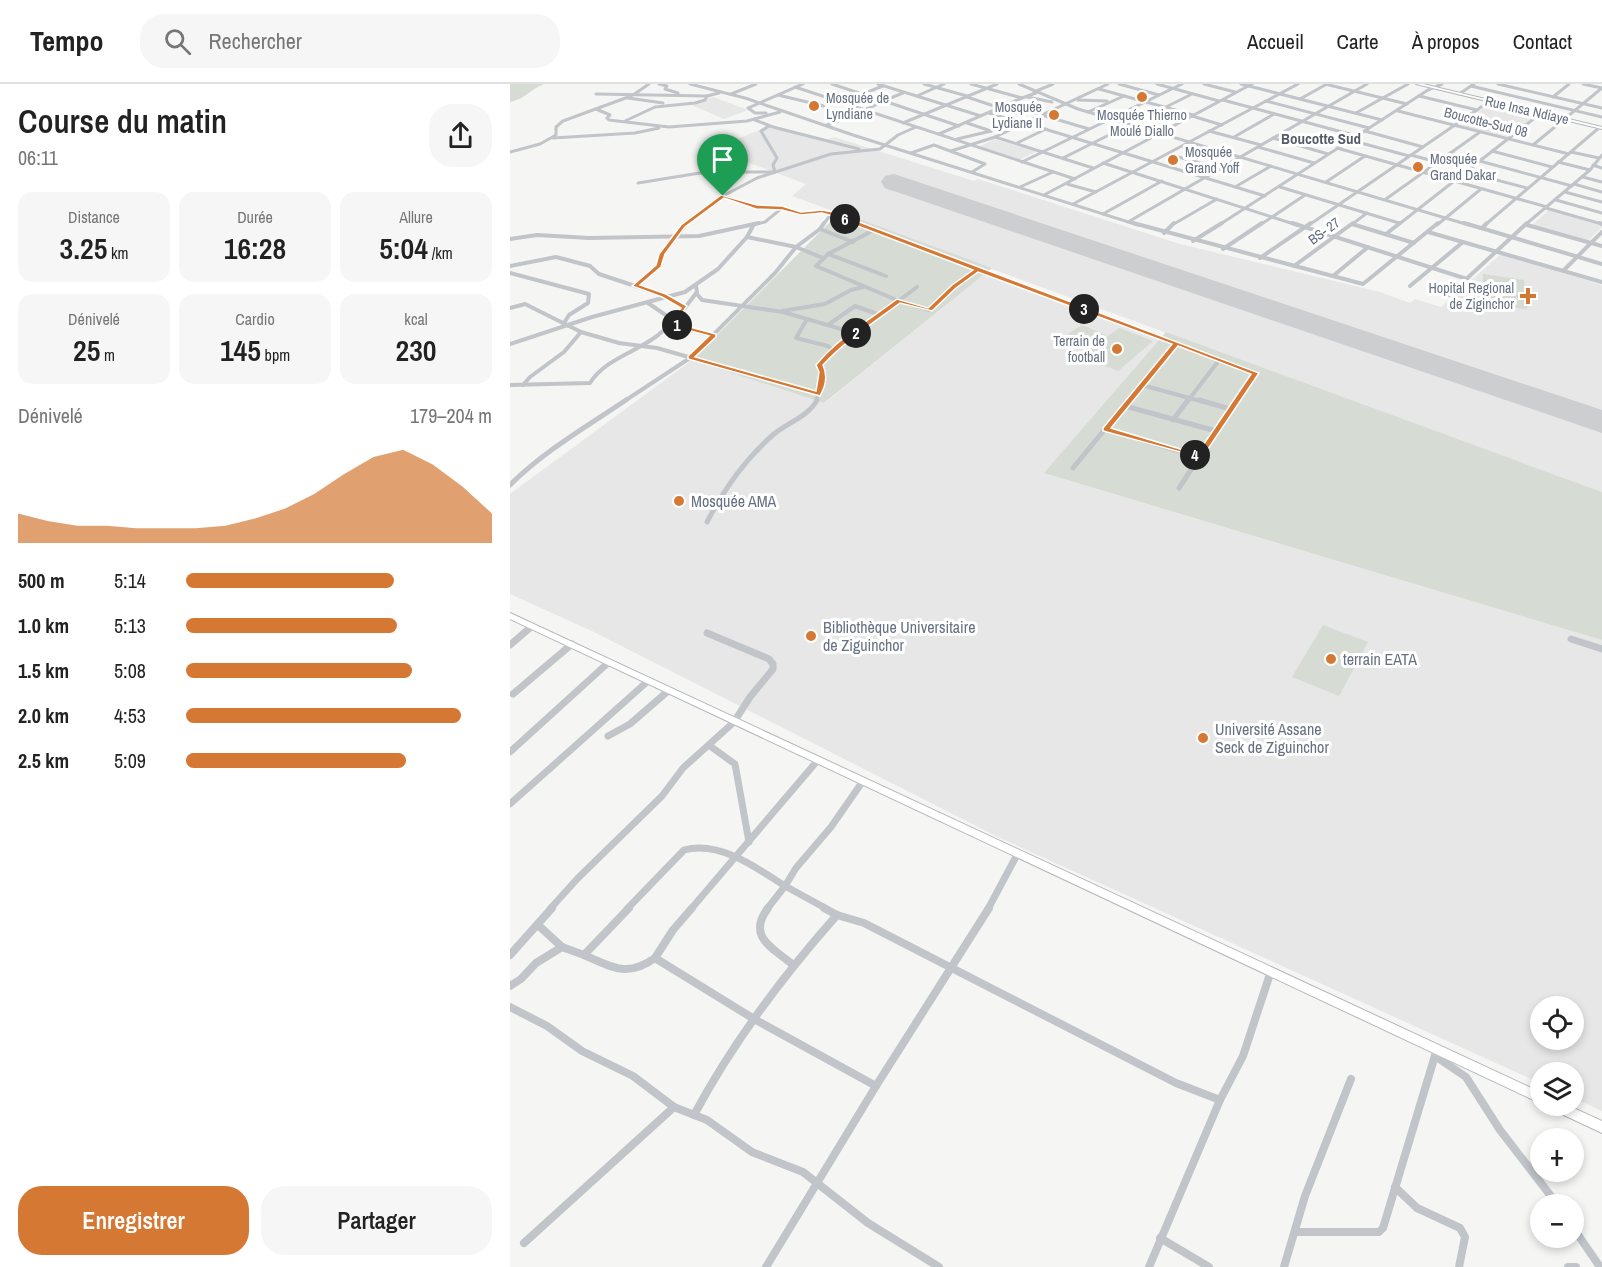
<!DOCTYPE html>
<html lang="fr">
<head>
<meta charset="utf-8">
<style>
	:root { --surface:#fff; --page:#f6f6f6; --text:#222; --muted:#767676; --line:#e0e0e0; --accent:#d57834 }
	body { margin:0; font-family:"Archivo Narrow",sans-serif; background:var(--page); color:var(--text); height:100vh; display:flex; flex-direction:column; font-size:22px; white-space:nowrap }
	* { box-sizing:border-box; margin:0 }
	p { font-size:20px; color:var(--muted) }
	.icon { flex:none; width:33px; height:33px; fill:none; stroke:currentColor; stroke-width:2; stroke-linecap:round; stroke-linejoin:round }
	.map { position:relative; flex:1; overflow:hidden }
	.sheet { display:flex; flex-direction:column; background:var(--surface); width:510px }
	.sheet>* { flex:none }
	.controls { position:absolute; left:1020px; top:912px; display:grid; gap:12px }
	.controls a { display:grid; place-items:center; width:54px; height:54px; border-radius:50%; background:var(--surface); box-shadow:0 3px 9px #0003; font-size:30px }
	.pin { position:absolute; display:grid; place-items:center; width:51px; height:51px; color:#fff; margin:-62px -26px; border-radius:50% 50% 50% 0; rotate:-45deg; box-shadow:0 0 6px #0007 }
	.pin .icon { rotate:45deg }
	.km { position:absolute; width:30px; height:30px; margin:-15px; border-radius:50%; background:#222; color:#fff; font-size:16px; line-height:30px; text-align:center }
	.round { display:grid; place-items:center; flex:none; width:63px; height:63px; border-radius:24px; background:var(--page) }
	.overview { display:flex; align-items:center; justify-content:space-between; height:102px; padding:0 18px }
	h1 { font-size:33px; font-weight:600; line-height:45px }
	.metrics { display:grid; grid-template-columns:repeat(3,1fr); gap:9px; height:102px; padding:6px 18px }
	.metrics div { display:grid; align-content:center; border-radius:15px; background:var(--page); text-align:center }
	.metrics b { font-size:30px; font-weight:600 }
	.metrics small { font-size:16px; font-weight:400 }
	.metrics p { font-size:16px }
	.chart { height:168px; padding:12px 18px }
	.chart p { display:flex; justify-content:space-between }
	.chart svg { width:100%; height:108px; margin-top:6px; fill:var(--accent); opacity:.7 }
	.cta { display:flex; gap:12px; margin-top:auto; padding:12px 18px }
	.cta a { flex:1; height:69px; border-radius:24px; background:var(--accent); color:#fff; font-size:24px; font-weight:600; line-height:69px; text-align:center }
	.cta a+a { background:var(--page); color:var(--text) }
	ul { padding:0 18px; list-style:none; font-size:20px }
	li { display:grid; grid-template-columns:96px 72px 1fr; align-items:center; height:45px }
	li i { height:15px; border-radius:8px; background:var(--accent) }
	header { display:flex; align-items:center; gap:36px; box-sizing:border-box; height:84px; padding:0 30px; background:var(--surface); border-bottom:2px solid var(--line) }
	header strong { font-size:28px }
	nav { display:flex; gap:33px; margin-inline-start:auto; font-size:21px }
	.search { width:420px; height:54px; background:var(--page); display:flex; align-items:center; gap:15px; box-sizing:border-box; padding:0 21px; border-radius:24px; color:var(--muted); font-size:22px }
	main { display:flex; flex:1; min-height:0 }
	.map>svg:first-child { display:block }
	.built { fill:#e6e7e6; fill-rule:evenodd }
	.green { fill:#d6dcd4 }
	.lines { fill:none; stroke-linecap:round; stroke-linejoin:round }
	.taxiway { fill:#ccced0; fill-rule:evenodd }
	.runway { fill:#ccced0; fill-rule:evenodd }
	.secondary-casing { stroke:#b4b7bc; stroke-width:2 }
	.street-far4 { stroke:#c1c4c8; stroke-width:3 }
	.street-far3 { stroke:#c1c4c8; stroke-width:4 }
	.street-far2 { stroke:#c1c4c8; stroke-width:5 }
	.street-far1 { stroke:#c1c4c8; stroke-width:7 }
	.street { stroke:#c1c4c8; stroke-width:8 }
	.secondary { fill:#fff; fill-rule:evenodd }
	.route { fill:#d57834; stroke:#fff; stroke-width:1.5; fill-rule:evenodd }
	.poi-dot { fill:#d57834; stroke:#fff; stroke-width:2 }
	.labels { text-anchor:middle; stroke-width:6; stroke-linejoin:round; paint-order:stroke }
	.far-poi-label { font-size:14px; fill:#677182; stroke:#fff; text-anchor:start }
	.far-street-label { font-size:14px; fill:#677182; stroke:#fff }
	.far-neighbourhood-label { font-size:15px; font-weight:bold; fill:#555b67; stroke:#fff }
	.poi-label { font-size:16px; fill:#677182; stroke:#fff; text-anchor:start }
</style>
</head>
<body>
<header>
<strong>Tempo</strong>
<div class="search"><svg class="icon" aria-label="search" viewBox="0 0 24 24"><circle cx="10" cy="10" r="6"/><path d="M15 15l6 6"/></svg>Rechercher</div>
<nav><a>Accueil</a><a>Carte</a><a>À propos</a><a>Contact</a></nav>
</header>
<main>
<section class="sheet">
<div class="overview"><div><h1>Course du matin</h1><p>06:11</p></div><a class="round"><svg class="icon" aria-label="share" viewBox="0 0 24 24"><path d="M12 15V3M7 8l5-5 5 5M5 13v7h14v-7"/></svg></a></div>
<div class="metrics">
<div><p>Distance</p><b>3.25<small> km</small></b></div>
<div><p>Durée</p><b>16:28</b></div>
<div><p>Allure</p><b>5:04<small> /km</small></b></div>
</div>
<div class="metrics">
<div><p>Dénivelé</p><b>25<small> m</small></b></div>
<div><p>Cardio</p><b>145<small> bpm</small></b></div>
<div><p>kcal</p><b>230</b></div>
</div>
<div class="chart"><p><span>Dénivelé</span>179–204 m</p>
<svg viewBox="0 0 160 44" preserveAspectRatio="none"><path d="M0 44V32L10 35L20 37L30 37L40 38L50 38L60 38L70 37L80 34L90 30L100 24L110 16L120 9L130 6L140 12L150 21L160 32V44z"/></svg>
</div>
<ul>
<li><b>500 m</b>5:14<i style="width:68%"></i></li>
<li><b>1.0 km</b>5:13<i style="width:69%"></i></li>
<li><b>1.5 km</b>5:08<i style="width:74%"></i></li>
<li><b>2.0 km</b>4:53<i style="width:90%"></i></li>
<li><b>2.5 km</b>5:09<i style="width:72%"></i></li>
</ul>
<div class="cta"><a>Enregistrer</a><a>Partager</a></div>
</section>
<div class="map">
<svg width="1092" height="1183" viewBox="0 0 1092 1183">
	<rect width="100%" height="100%" fill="#f5f6f3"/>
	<g class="built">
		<polygon points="203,13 238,26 214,35 179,20"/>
		<polygon points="978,21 981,20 1025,31 998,53 950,41"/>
		<polygon points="262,41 315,57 324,53 464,97 468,95 670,160 870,208 900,219 905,215 931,223 991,170 1092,201 1092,408 282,112 296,100 202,65"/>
		<polygon points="484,55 525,67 525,68 509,76 469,63"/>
		<polygon points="1039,126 1092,141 1092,143 1078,157 1022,141"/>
		<path d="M475 189 650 256 535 389 1092 556V1027L1064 1014V988H1030V999L488 753 84 548 0 510V410L182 276 315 319ZM1030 922H1064V956H1030Z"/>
	</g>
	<g class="green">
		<path d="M0 0H34C21 5 15 15 0 18Z"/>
		<polygon points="330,128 482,184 314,319 182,276"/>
		<polygon points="973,190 1014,196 1017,225 972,220"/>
		<polygon points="572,241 596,251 583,260 558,250"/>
		<polygon points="609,244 643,257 608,287 571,272"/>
		<polygon points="656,248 1092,408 1092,556 534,389"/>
		<polygon points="813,541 858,558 829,612 782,593"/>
	</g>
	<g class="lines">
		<path class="taxiway" d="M388 95C399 96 413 104 421 109L416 112 379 106 374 103 378 99Z"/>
		<polygon class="runway" points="384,90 1092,326 1092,349 375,104 371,98 375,92"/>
		<defs>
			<g id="secondary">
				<polygon points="906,0 913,0 1092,43 1092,45"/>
				<polygon points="0,529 1030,1008 1030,1019 0,535"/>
				<polygon points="1041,1022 1059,1022 1092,1037 1092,1049 1043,1026"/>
			</g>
		</defs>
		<use href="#secondary" class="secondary-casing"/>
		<g class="street-far4">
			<polyline points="149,0 157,2 155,5 168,9"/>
			<polyline points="180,0 235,14 343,51 628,141"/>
			<polyline points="322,0 352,10"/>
			<polyline points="368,0 471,32"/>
			<polyline points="414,0 457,12"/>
			<polyline points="461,0 512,14 526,9"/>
			<polyline points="509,0 568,25 959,141"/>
			<polyline points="609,0 649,11"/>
			<polyline points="647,0 709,17"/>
			<polyline points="694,0 725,8"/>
			<polyline points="731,0 872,36"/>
			<polyline points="815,0 897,20"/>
			<polyline points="988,0 1092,24"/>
			<polyline points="1073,0 1092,4"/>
			<polyline points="961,2 1092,33"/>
			<polyline points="285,3 565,95"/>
			<polyline points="589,5 683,31"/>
			<polyline points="524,8 543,0"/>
			<polyline points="86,10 197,12 209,9"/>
			<polyline points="221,10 246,0"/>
			<polyline points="949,10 964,0"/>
			<polyline points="123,11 139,0"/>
			<polyline points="268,11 318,23"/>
			<polyline points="407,12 434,0"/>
			<polyline points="909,12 967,26"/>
			<polyline points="457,13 490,24"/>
			<polyline points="517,13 542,18"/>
			<polyline points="1043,13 1059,0"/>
			<polyline points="118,14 153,19"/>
			<polyline points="790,15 817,0"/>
			<polyline points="568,16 597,17"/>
			<polyline points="713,16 847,52"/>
			<polyline points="374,17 449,42"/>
			<polyline points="756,17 859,44"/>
			<polyline points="332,18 373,2"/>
			<polyline points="498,21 579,45"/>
			<polyline points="656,23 682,10"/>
			<polyline points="86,25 100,31 97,34 99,36 159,43 237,37 270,28"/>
			<polyline points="622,25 668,38"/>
			<polyline points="888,27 1059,70"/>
			<polyline points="578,28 614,12"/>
			<polyline points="256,29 245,29 238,24 293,0"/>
			<polyline points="479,29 512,39"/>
			<polyline points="846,29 898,0"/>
			<polyline points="682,32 712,41"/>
			<polyline points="245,36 263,43 349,65"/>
			<polyline points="115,37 145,23 185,19 195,16 197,12"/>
			<polyline points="393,39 487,0"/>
			<polyline points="457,39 481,47"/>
			<polyline points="515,39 755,112"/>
			<path d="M317 41C343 33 367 19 393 9"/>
			<polyline points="259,42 251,47 267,74 263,81 265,88"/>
			<polyline points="699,47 751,61"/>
			<polyline points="855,47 913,63"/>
			<polyline points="429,50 512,14"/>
			<polyline points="485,53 583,84"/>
			<polyline points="724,53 764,30"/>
			<polyline points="43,54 125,49 149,44"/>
			<polyline points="763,54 818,70"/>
			<polyline points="447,55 481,47"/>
			<polyline points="840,56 899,72"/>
			<polyline points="507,59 536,45"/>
			<polyline points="1023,61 1092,4"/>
			<polyline points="748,63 804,79"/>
			<polyline points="827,64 1037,123"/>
			<polyline points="441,67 485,53 598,0"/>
			<polyline points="982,67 1042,83"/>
			<polyline points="0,68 30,60 46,51 46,43 53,37 121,12"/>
			<polyline points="1061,68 1089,74"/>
			<polyline points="401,69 424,61 475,80 462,88"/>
			<polyline points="940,69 1062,102"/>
			<polyline points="658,70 711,85"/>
			<polyline points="901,71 927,78"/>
			<polyline points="553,74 619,41"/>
			<polyline points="512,78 672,0"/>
			<polyline points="1048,78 1080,86"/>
			<polyline points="593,79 787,141"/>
			<polyline points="1083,81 1092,84"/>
			<polyline points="956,88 1017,104"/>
			<polyline points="1073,93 1092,98"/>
			<polyline points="816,98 855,72"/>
			<polyline points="128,99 196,88 264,88"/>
			<polyline points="557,100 586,108"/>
			<polyline points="1064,100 1092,108"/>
			<polyline points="510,103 543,88"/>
			<polyline points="725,103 761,82"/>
			<polyline points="770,103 889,139"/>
			<polyline points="1055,108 1092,118"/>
			<polyline points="534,111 742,0"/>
			<polyline points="213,112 246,123 272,124 291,130 312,127 350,141"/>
			<polyline points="876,115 970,48"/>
			<polyline points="1046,116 1092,129"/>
			<polyline points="563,120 788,0"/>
			<polyline points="1036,124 1092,140"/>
			<polyline points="593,130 652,97"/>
			<polyline points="618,138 857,0"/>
			<polyline points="842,140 845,141"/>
			<polyline points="175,141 213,112 247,94 321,70 370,65 388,51 406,43"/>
			<polyline points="242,141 255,138 272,124"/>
			<polyline points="313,141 321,130"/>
			<polyline points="662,141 707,115"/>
			<polyline points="709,141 918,6 932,0"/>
			<polyline points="750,141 795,111"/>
			<polyline points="799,141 980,17"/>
			<polyline points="841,141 857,129"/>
			<polyline points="888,141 1031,29"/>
			<polyline points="927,141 971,105"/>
			<polyline points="975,141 1090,43"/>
			<polyline points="1015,141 1080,86 1092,71"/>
		</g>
		<g class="street-far3">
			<polyline points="314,139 310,145 343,158"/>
			<polyline points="346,139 745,289 726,318"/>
			<polyline points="623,139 853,200 928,139"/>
			<polyline points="782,139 957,195"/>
			<polyline points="954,139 1092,180"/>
			<polyline points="1090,139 1092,140"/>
			<polyline points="842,140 904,159"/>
			<polyline points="1017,141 1092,162"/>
			<polyline points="973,143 977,139"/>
			<polyline points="310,145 286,163 313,174"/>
			<polyline points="364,146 318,170 306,182 389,217 419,226 448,199 467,186"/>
			<polyline points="918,148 1092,198"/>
			<polyline points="654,149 664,139"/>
			<polyline points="876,150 890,139"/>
			<polyline points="0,155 27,151 79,154 189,152 249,139"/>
			<polyline points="683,157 712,139"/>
			<polyline points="713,165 752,139"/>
			<polyline points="318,170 376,192"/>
			<polyline points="750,174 801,139"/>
			<polyline points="0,182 46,173 80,182 89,190 125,202"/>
			<polyline points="784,182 843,139"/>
			<polyline points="1054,186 1092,148"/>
			<polyline points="0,189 79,210 78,219 59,231 54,239"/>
			<polyline points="823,192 858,163"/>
			<polyline points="900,202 953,158"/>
			<polyline points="186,209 192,216 273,228 345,249"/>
			<polyline points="939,211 1017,139"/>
			<polyline points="138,219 163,236"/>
			<polyline points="0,224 15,220 71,248 54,268 20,293 13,301"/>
			<polyline points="175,224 154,212 125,202 149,182 151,172 177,139"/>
			<polyline points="272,227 315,220 341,206 353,203"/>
			<polyline points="297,235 286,254 318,262 323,266 310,281 311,297 306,318"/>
			<polyline points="160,240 203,252"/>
			<polyline points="318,241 345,222 370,231"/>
			<polyline points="71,248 109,259 147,264 308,310"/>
			<polyline points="0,260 82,233 175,208 208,185 237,153 244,140"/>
			<polyline points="323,266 407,203"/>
			<path d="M0 301 80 299C94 277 120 270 141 256 159 245 175 224 187 208L186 202"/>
			<polyline points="632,301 694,318"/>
			<polyline points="113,318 180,274 265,189 286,163 237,153"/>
			<polyline points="617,318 666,259"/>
			<polyline points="677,318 710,275"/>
		</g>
		<g class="street-far2">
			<polyline points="689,316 720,325"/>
			<polyline points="615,322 706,347"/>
			<polyline points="663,336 678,316"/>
			<polyline points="596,345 689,373"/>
			<polyline points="563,384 619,316"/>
			<path d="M0 401C34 367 76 343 116 316"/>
			<polyline points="669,404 727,316"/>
			<path d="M197 438C214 405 235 375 264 350 277 339 299 332 307 316"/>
		</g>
		<g class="street-far1">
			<polyline points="1061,555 1092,565"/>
			<polyline points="0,561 22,542"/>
			<polyline points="3,610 62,560"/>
			<polyline points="98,652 120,640 158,607"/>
			<polyline points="200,662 225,680 239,758"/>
			<polyline points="0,668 99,578"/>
			<polyline points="0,720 138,597"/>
			<polyline points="40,825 68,794 152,712 173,684 224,638 240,613 263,585 263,580 259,575 197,549"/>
			<path d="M117 825 174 766C209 756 247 784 275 802L257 825"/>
			<polyline points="181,825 308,676"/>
			<polyline points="317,825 275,802 286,784 321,743 353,697"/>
			<polyline points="478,825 508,769"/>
		</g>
		<g class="street">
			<polyline points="182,824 163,846 145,874 244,935 366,1002"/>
			<path d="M258 824C237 852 261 863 282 880"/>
			<polyline points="314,824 327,831 354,839 666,999 710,1016"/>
			<polyline points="28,841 52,863"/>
			<polyline points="0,871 42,824"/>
			<path d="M74 871C102 883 117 894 145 874"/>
			<polyline points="0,902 11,895 26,879 52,863 74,871 119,824"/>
			<polyline points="0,923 37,942 72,967 123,992 164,1023 197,1036 242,1068 293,1088 358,1139 429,1183"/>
			<polyline points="925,972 956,993 990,1046 1047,1120"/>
			<path d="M184 1031C223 958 272 893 327 831"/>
			<polyline points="885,1103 907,1124 950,1144 955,1153 949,1183"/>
			<polyline points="1064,1145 1090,1183"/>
			<polyline points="785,1148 869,1148 873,1144 927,965"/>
			<polyline points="650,1154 699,1183"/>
			<polyline points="14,1159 164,1023"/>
			<polyline points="256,1183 366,1002 479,824"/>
			<polyline points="639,1183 710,1016 733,972 761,887"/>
			<polyline points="774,1183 795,1112 841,995"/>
			<polyline points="1058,1183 1066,1183"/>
		</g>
		<use href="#secondary" class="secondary"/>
	</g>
	<path class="route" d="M211 111 247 121 272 122 291 128 312 126 323 128 749 289 692 374 593 347V344L662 260 468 188 446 204 422 227 390 219C363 239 335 257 313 281 318 292 316 302 310 312L178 275V272L199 252 158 241 171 224 152 213 122 202 146 181 149 170 171 141ZM214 114 246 125 272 126 291 131 312 129 319 131 463 186 442 201 418 224 387 215C359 236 328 254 306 281L309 288 306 307 185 273 206 253V250L165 239 177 222 156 210 130 201 151 183 155 170 175 143ZM668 262 741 290 687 370 601 344Z"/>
	<g class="poi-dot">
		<circle cx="632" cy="13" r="6"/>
		<circle cx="304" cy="22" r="6"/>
		<circle cx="544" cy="31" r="6"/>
		<circle cx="663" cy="76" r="6"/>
		<circle cx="908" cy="83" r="6"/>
		<path d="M1015 203h6v6h6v6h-6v6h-6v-6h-6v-6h6z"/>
		<circle cx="607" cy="265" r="6"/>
		<circle cx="169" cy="417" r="6"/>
		<circle cx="301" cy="552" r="6"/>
		<circle cx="821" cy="575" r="6"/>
		<circle cx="693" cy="654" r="6"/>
	</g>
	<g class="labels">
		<g class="far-poi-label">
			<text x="316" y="19">Mosquée de<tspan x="316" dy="16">Lyndiane</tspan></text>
			<text x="532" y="28" text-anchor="end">Mosquée<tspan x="532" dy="16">Lydiane II</tspan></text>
			<text x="632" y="36" text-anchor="middle">Mosquée Thierno<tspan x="632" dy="16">Moulé Diallo</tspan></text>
			<text x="675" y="73">Mosquée<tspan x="675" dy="16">Grand Yoff</tspan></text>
			<text x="920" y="80">Mosquée<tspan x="920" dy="16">Grand Dakar</tspan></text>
			<text x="1004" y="209" text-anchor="end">Hopital Regional<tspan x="1004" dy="16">de Ziginchor</tspan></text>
			<text x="595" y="262" text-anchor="end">Terrain de<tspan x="595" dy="16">football</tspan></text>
		</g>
		<g class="far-street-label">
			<text transform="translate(1017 26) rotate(13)" y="5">Rue Insa Ndiaye</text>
			<text transform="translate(976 38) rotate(14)" y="5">Boucotte-Sud 08</text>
			<text transform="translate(814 147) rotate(-36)" y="5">BS- 27</text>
		</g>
		<g class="far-neighbourhood-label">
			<text x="811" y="60">Boucotte Sud</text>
		</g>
		<g class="poi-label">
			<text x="181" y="423">Mosquée AMA</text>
			<text x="313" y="549">Bibliothèque Universitaire<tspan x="313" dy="18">de Ziguinchor</tspan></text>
			<text x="833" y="581">terrain EATA</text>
			<text x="705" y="651">Université Assane<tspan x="705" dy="18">Seck de Ziguinchor</tspan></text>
		</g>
	</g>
</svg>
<div class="controls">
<a><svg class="icon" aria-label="locate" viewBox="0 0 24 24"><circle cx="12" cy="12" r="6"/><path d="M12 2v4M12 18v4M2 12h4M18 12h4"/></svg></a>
<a><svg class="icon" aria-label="layers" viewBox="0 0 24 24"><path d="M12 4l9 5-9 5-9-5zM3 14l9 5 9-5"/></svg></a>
<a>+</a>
<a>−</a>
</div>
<div class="pin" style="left:213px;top:112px;background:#1e9e55"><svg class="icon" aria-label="arrive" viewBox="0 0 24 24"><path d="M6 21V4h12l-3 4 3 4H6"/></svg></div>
<b class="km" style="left:167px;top:241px">1</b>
<b class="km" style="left:346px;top:249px">2</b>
<b class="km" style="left:574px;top:225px">3</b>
<b class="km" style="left:685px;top:371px">4</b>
<b class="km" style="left:335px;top:135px">6</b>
</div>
</main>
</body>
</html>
